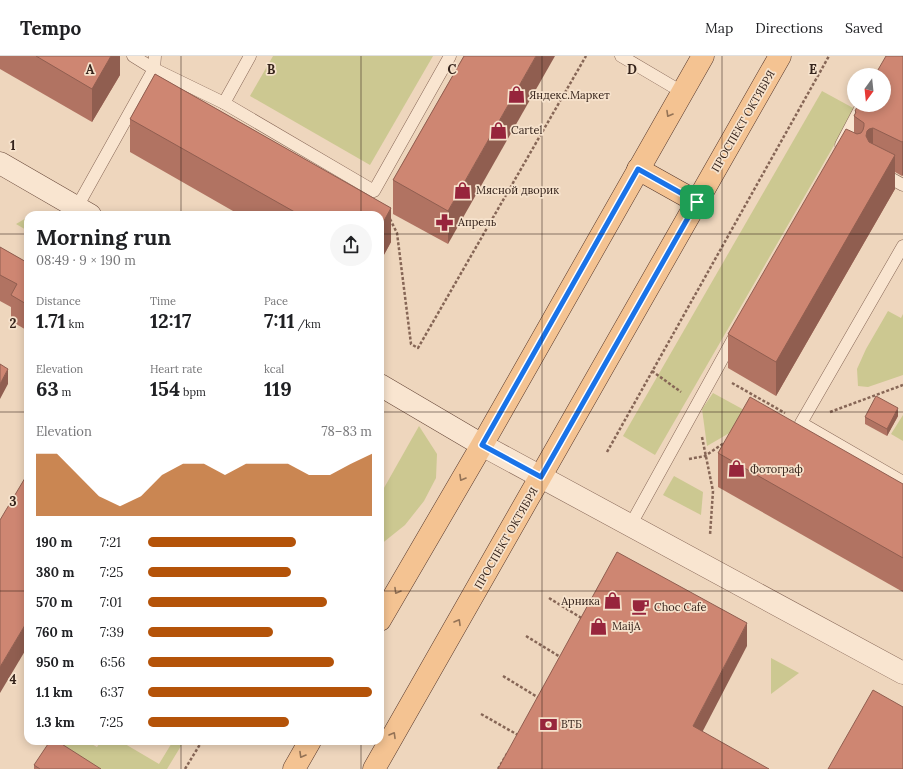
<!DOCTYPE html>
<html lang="en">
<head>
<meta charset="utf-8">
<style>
	:root { --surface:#fff; --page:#f6f6f6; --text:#202124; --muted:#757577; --line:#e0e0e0; --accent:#b45309 }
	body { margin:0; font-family:Lora,serif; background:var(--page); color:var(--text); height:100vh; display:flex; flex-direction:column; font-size:15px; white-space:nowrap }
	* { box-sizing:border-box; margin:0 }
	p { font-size:13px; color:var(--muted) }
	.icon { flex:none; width:22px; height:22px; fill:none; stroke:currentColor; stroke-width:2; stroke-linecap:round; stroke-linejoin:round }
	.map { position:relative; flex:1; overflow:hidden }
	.details { position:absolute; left:24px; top:155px; width:360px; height:534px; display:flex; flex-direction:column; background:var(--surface); border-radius:12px; box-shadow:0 2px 10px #0003 }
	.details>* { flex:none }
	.needle { width:26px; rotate:195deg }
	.tools { position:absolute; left:847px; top:12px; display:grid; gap:8px }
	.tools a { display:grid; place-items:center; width:44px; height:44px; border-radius:50%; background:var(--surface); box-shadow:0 2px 10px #0003; font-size:20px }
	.pin { position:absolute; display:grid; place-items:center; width:34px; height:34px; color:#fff; margin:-17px; border-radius:8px; box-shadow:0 2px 6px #0006 }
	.round { display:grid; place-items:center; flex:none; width:42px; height:42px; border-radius:21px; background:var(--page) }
	.headline { display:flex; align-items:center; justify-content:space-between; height:68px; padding:0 12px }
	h1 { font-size:22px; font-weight:700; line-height:30px }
	.figures { display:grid; grid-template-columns:repeat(3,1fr); gap:6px; height:68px; padding:4px 12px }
	.figures div { display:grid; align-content:center }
	.figures b { font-size:20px; font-weight:700 }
	.figures small { font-size:11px; font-weight:400 }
	.figures p { font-size:11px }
	.chart { height:112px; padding:8px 12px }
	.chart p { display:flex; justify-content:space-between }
	.chart svg { width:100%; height:72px; margin-top:4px; fill:var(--accent); opacity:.7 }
	ul { padding:0 12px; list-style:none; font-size:13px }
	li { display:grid; grid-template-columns:64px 48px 1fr; align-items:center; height:30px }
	li i { height:10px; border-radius:5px; background:var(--accent) }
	header { display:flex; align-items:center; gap:24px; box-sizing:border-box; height:56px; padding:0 20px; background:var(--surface); border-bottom:1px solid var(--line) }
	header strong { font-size:19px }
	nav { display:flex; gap:22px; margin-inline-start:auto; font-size:14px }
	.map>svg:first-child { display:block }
	.green { fill:#ccc891 }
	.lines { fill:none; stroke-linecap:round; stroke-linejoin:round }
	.lane-casing { stroke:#866656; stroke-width:13 }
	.street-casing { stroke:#866656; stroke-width:23 }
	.secondary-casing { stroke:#684839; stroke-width:23 }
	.primary-casing { stroke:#54362b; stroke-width:23 }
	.path { stroke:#866656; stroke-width:2.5; stroke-dasharray:3 2; stroke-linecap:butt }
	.lane { stroke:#f9e5d0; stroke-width:12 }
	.street { stroke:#f9e5d0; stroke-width:22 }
	.secondary { stroke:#f9e5d0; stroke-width:22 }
	.primary { stroke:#f4c392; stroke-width:22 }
	.wall { fill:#b17362 }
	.shaded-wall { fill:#905e50 }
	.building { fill:#ce8672; stroke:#905e50 }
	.oneway { stroke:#947356 }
	.route-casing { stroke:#fff; stroke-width:8 }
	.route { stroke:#1a73e8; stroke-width:5 }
	.grid { fill:none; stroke:#35231b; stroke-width:1; stroke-opacity:0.55 }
	.labels { text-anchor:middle; stroke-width:3.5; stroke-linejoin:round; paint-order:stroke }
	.poi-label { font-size:11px; fill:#35231b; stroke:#f6e2cc; text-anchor:start }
	.street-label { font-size:11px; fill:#35231b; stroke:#f6e2cc }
	.grid-label { font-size:13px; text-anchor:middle; font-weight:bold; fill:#35231b; stroke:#f6e2cc; stroke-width:3.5; stroke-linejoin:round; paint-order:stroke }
</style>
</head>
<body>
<header>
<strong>Tempo</strong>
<nav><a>Map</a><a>Directions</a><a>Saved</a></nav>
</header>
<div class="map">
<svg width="903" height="713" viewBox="0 0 903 713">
	<rect width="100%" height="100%" fill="#eed6bd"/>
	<g class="green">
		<polygon points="273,0 433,0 370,109 250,40"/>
		<polygon points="822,35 855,53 655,399 623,380"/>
		<polygon points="28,161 28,175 16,168"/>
		<polygon points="888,255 901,262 903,258 903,319 868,331 858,330 857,313 866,293"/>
		<polygon points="713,337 757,361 707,390 702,353"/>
		<polygon points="903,359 903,385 891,378"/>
		<polygon points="419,370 437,398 436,422 424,445 405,469 380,489 380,439"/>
		<polygon points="674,420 703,436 701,459 663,439"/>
		<polygon points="771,602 799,617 771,638"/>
		<polygon points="49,685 86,685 97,691 101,685 120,685 159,708 173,685 184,685 167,713 96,713"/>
	</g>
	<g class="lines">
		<defs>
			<g id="lane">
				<polyline points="133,0 154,13 155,0"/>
				<polyline points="621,0 682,36"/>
				<polyline points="224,47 250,0"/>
				<polyline points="841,89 862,49"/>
				<polyline points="881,117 903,129"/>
				<polyline points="77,151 154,13 224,47 374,135 450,0"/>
				<polyline points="903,190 801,367 903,426"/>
				<polyline points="630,470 736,278"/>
			</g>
			<polyline id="street" points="482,389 903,617"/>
			<g id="secondary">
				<polyline points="0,107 90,159"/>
				<polyline points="380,329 482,389"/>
			</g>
			<g id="primary">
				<polyline points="638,113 697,146"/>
				<polyline points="380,564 482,389 703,0"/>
				<polyline points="294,713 310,685"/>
				<polyline points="374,713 780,0"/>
			</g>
		</defs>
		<use href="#lane" class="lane-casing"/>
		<use href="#street" class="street-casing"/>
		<use href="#secondary" class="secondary-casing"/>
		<use href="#primary" class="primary-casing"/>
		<g class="path">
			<polyline points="390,163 397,177 411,288 418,292 586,0"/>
			<polyline points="652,315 681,336"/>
			<polyline points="732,327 785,357"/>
			<polyline points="830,356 903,329"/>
			<polyline points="702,381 713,435 710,479"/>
			<polyline points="607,396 829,0"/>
			<polyline points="689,403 705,400 724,387"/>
			<polyline points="549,542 583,563"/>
			<polyline points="526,580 562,602"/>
			<polyline points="503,620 539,642"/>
			<polyline points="481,658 518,679"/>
			<polyline points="185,713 202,685"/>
			<polyline points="498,713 508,696"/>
		</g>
		<use href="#lane" class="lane"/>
		<use href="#street" class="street"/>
		<use href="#secondary" class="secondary"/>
		<use href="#primary" class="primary"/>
	</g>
	<g class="wall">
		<polygon points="0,0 120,0 120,19 92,66 0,13"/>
		<polygon points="464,0 448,188 393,158 393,124"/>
		<polygon points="903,0 903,119 902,120 895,116 895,133 776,340 728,312 728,278 854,76 854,60 855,58 855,55"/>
		<polygon points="155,18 391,152 391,186 380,206 380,159 240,159 130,96 130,63"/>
		<polygon points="0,191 28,207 28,275 11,265 11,251 0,245"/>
		<polygon points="898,360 887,380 865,368 865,361"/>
		<polygon points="718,397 903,428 903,536 718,431"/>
		<polygon points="34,709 101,713 34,713"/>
	</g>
	<g class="shaded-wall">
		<polygon points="111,0 120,0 120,19 92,66 92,33"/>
		<polygon points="536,0 555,0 448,188 448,155"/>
		<polygon points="873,72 873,106 866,80 867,75 869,73"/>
		<polygon points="903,85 903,119 902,120 902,86"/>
		<polygon points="895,99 895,133 776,340 776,306"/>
		<polygon points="391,152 391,186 380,206 380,172"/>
		<polygon points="8,313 8,328 0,343 0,328"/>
		<polygon points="898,352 898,360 887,380 887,373"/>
		<polygon points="28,564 28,590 0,637 0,611"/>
		<polygon points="747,567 747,590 693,694 693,670"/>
	</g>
	<g class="building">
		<polygon points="36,0 111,0 92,33"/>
		<polygon points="464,0 536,0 448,155 393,124"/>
		<polygon points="886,0 903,0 903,85 902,86 873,72 869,73 867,75 866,80 869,86 895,99 776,306 728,278 846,73 857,78 861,77 863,74 864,70 864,67 854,60 856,56 855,55 858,49 884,49 884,19 875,19"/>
		<polygon points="155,18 391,152 380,172 380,159 300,159 130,63"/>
		<polygon points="0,191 28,207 28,249 11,239 17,228 0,219"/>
		<polygon points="0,308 8,313 0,328"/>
		<polygon points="876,340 898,352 887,373 865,361"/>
		<polygon points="750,341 903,428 903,502 718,397"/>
		<polygon points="28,417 28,564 0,611 0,464"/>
		<polygon points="617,496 747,567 693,670 769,713 498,713"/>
		<polygon points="873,634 903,651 903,713 828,713"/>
		<polygon points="50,685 57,685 101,713 40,713 34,709"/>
	</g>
	<defs><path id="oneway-chevron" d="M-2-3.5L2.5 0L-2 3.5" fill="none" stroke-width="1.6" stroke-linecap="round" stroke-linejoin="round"/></defs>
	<g class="oneway">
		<use href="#oneway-chevron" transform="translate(669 58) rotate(120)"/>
		<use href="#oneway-chevron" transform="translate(462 422) rotate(120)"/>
		<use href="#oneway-chevron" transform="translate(397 535) rotate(120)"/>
		<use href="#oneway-chevron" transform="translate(458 566) rotate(-60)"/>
		<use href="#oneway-chevron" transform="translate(393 679) rotate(-60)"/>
		<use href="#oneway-chevron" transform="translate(302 699) rotate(120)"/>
	</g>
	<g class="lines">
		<defs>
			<polygon id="route" points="638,113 697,146 541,421 482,389"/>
		</defs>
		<use href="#route" class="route-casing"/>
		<use href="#route" class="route"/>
	</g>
	<path class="grid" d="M181 0V159M361 0V159M542 0V713M722 0V713M0 178H28M380 178H903M0 356H28M380 356H903M0 535H28M380 535H903M181 685V713M361 685V713"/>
	<defs>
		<symbol id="shop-bare" viewBox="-9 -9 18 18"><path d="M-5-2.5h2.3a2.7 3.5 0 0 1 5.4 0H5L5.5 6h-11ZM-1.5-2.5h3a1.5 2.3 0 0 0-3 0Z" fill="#97253c" stroke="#f6e2cc" stroke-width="2.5" paint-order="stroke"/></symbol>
		<symbol id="pharmacy-bare" viewBox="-9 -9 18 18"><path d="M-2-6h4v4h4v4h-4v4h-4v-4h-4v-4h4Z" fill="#97253c" stroke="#f6e2cc" stroke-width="2.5" paint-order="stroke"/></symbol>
		<symbol id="cafe-bare" viewBox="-9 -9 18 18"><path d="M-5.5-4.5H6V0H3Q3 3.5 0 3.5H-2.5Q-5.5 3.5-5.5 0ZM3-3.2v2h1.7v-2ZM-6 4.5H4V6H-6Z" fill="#97253c" stroke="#f6e2cc" stroke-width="2.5" paint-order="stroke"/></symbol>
		<symbol id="bank-bare" viewBox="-9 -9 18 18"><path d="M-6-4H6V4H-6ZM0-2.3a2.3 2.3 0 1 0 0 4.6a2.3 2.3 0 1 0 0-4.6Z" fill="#97253c" stroke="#f6e2cc" stroke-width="2.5" paint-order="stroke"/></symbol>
	</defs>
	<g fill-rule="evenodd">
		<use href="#shop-bare" x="504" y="26" width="25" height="25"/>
		<use href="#shop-bare" x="486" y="62" width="25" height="25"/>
		<use href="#shop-bare" x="450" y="122" width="25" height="25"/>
		<use href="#pharmacy-bare" x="432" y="154" width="25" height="25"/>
		<use href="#shop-bare" x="724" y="400" width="25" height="25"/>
		<use href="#shop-bare" x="600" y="532" width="25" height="25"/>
		<use href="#cafe-bare" x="628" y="538" width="25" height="25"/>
		<use href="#shop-bare" x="586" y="558" width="25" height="25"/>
		<use href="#bank-bare" x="536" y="656" width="25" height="25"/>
	</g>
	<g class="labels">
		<g class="poi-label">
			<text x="529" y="43">Яндекс.Маркет</text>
			<text x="511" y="78">Cartel</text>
			<text x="476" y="138">Мясной дворик</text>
			<text x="458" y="170">Апрель</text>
			<text x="750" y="417">Фотограф</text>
			<text x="600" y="549" text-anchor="end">Арника</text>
			<text x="654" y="555">Choc Cafe</text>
			<text x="612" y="574">MaijA</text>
			<text x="561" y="672">ВТБ</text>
		</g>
		<g class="street-label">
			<text transform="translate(743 65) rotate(-60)" y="4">ПРОСПЕКТ ОКТЯБРЯ</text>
			<text transform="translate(506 482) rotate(-60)" y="4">ПРОСПЕКТ ОКТЯБРЯ</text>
		</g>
	</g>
	<g class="grid-label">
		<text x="90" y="18">A</text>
		<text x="271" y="18">B</text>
		<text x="452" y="18">C</text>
		<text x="632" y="18">D</text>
		<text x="813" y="18">E</text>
		<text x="13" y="94">1</text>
		<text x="13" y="272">2</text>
		<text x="13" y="450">3</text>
		<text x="13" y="628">4</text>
	</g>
</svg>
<div class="tools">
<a><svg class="needle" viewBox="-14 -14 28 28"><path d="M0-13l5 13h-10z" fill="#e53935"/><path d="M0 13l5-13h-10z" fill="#757577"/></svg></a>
</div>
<div class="pin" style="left:697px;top:146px;background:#1e9e55"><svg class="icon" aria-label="arrive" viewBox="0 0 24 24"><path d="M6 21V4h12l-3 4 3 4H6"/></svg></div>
<section class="details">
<div class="headline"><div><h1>Morning run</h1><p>08:49 · 9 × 190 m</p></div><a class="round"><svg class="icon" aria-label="share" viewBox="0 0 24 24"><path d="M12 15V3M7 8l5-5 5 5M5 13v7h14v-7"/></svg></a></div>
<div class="figures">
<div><p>Distance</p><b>1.71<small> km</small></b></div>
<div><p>Time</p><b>12:17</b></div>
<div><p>Pace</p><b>7:11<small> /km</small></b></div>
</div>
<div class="figures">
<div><p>Elevation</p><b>63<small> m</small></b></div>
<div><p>Heart rate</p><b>154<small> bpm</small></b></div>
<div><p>kcal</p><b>119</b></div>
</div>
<div class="chart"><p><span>Elevation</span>78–83 m</p>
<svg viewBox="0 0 160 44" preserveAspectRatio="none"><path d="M0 44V6L10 6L20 19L30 32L40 38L50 32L60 19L70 12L80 12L90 19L100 12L110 12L120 12L130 19L140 19L150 12L160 6V44z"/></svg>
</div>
<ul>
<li><b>190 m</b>7:21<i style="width:66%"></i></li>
<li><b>380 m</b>7:25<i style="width:64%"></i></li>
<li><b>570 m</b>7:01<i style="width:80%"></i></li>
<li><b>760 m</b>7:39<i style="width:56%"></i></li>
<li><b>950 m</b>6:56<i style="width:83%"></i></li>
<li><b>1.1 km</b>6:37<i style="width:100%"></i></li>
<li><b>1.3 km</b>7:25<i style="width:63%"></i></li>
</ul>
</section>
</div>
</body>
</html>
